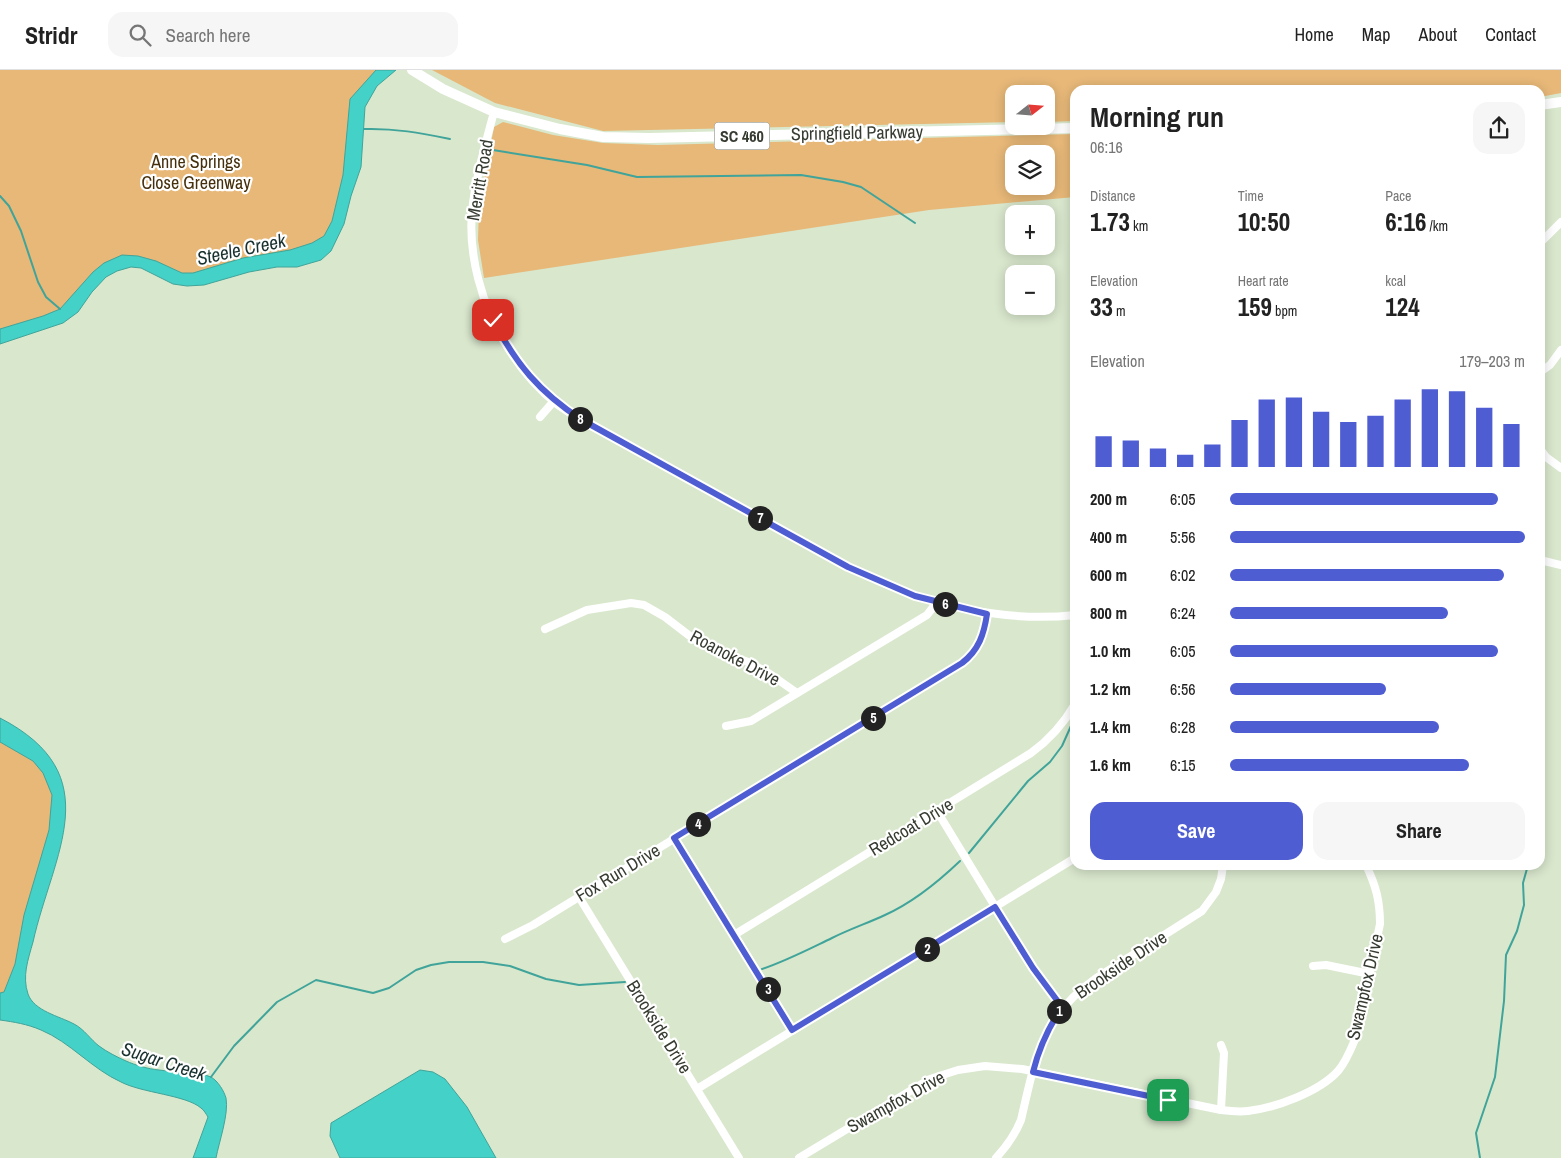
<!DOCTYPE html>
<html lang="en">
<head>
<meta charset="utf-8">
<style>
	:root { --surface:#fff; --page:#f6f6f6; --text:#222; --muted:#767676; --line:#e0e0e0; --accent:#4f5dd2 }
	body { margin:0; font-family:"Archivo Narrow",sans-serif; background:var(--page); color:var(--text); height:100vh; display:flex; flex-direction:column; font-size:19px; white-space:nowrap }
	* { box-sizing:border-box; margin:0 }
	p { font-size:16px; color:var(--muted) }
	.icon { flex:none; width:28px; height:28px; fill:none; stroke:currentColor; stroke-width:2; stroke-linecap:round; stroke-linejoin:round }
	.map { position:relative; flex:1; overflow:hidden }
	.sheet { position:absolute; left:1070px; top:15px; width:475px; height:785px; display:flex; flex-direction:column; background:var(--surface); border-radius:15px; box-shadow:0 2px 12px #0003 }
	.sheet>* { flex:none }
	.needle { width:32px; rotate:73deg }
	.controls { position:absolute; left:1005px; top:15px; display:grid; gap:10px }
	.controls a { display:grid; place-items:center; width:50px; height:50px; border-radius:10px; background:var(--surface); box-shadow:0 2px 12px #0003; font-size:25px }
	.pin { position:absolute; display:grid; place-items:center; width:42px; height:42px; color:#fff; margin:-21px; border-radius:10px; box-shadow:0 2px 8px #0006 }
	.km { position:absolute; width:25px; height:25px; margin:-12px; border-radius:50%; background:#222; color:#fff; font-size:14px; line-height:25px; text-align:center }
	.round { display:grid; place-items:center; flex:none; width:52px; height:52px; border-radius:15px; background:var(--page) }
	.overview { display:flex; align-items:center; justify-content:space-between; height:85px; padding:0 20px }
	h1 { font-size:28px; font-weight:700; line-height:38px }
	.figures { display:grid; grid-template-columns:repeat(3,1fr); gap:8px; height:85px; padding:5px 20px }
	.figures div { display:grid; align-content:center }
	.figures b { font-size:25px; font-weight:700 }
	.figures small { font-size:14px; font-weight:400 }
	.figures p { font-size:14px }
	.chart { height:140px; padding:10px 20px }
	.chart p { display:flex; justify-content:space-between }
	.chart svg { width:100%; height:90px; margin-top:5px; stroke:var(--accent); stroke-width:6 }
	.button { display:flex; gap:10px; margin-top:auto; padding:10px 20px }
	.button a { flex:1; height:58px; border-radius:15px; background:var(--accent); color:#fff; font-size:20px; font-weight:700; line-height:58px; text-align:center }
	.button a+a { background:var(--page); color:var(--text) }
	ul { padding:0 20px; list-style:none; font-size:16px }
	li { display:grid; grid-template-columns:80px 60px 1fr; align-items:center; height:38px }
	li i { height:12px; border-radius:6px; background:var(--accent) }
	header { display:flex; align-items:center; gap:30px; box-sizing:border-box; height:70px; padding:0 25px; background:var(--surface); border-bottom:1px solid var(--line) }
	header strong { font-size:24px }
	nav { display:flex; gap:28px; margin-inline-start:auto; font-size:18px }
	.search { width:350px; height:45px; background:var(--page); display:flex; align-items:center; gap:12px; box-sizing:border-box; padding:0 18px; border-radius:15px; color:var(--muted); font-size:19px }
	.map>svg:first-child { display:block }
	.green { fill:#e7b878; fill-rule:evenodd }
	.water { fill:#44d1c7; stroke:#40a49a }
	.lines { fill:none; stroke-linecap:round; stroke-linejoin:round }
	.stream { stroke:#40a49a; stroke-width:2 }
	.minor { stroke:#fff; stroke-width:8 }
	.major { stroke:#fff; stroke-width:10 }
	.route-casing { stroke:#fff; stroke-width:10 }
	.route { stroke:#4f5dd2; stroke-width:6 }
	.labels { text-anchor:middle; stroke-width:4.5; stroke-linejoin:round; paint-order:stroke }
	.shield { fill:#fff; stroke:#72766f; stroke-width:1 }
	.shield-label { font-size:16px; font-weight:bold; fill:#363c31 }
	.street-label { font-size:18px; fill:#363c31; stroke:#fff }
	.park-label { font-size:18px; fill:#46300c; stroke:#fff }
	.water-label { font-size:19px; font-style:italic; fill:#19312f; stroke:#fff }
</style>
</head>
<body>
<header>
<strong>Stridr</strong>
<div class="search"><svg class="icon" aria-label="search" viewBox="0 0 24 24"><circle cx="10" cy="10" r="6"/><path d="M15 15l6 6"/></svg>Search here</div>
<nav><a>Home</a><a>Map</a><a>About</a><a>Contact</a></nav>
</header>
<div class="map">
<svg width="1561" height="1088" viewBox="0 0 1561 1088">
	<rect width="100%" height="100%" fill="#d9e7cd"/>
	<g class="green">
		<polygon points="0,0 385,0 376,8 356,54 328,172 214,205 164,202 118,193 75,234 0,267"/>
		<polygon points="432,0 1561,0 1561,23 1540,27 1540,20 1075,20 1075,51 1046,52 1046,24 1014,24 1014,52 603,61 495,33"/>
		<path d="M503 52 553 65 603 73 658 75 1075 64V127L929 140 484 208 478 170 479 138 494 57ZM1014 84H1046V116H1014Z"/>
		<polygon points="0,660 26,676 58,722 25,879 0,936"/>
	</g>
	<g class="water">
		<polygon points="376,0 396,0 377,16 365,37 361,97 351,126 344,154 331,181 321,190 297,197 277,197 249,202 204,215 187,216 173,214 141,198 131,197 117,201 106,207 92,222 78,242 63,253 0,274 0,259 43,246 60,239 93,202 104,193 122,185 138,186 156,191 182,203 193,203 243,188 290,180 312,173 324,166 332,151 343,105 350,29"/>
		<path d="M0 648C110 705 53 783 33 872 28 890 22 906 28 924 34 941 59 946 74 954 84 959 91 970 99 976 107 982 117 987 126 991 135 995 148 999 159 1000 172 1002 200 1002 211 1007 218 1011 224 1021 226 1028 229 1044 219 1072 216 1088H193L208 1047C206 1044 204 1040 201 1038 186 1025 142 1023 121 1012 92 999 70 972 41 960 27 954 14 952 0 950V923L4 922 15 894 24 845 49 760 52 725 43 703 33 691 0 672Z"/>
		<polygon points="420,1000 433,1002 445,1009 467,1037 496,1088 340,1088 330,1066 331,1053"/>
	</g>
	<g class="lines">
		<g class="stream">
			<path d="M364 59C394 58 421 63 450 69"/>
			<polyline points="493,80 587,95 637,107 801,105 843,112 861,117 915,153"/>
			<polyline points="0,126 9,136 21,161 38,212 46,227 60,239"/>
			<polyline points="1540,692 1541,702 1540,721"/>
			<polyline points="969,783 1028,711 1050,692 1062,676 1075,647"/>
			<path d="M762 899C786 891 809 879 832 868 850 859 868 853 885 845 914 832 938 812 960 791"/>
			<polyline points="211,1007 234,976 277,932 316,910 373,923 389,918 416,900 431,895 449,892 483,892 510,896 546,909 579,915 625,912"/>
			<polyline points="1480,1088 1476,1063 1495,1007 1504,931 1506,885 1517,861 1524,835 1523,813 1528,795"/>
		</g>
		<g class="minor">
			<path d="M494 42C486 72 477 102 473 133 466 182 482 237 508 278 521 299 539 320 558 335 576 348 597 358 616 369 650 388 684 406 718 425 749 442 780 459 812 477 845 495 880 514 917 526 968 542 1022 551 1075 545"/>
			<polyline points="1540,173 1561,152"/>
			<polyline points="1540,302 1550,295 1561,280"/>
			<polyline points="540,347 554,331"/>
			<polyline points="1540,379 1546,387 1561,398"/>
			<polyline points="1540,490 1561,495"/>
			<polyline points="545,559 587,540 631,533 644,535 665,547 695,570 727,586 746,591 767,602 797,623"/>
			<polyline points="726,656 751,651 927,545 937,532"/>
			<polyline points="937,741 1033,899 1062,937"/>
			<polyline points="675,768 793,960"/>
			<polyline points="579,827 739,1088"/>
			<path d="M734 865 1031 683C1049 670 1064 653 1075 634"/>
			<path d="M505 869 533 855 962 593C979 580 983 564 987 544"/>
			<polyline points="1313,896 1326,895 1370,904"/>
			<polyline points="697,1019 1075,788"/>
			<polyline points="1221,1040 1224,983 1221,975"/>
			<path d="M799 1088 930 1009 958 1000 985 996 1022 999 1221 1040C1229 1041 1239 1042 1248 1041 1275 1038 1319 1022 1338 1001 1346 992 1351 979 1356 967L1380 854C1380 831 1376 816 1366 795"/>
			<path d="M996 1088C1007 1076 1015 1065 1021 1050 1035 990 1041 947 1095 909L1202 841 1216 822 1221 809 1223 795"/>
		</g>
		<g class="major">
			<polyline points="412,0 443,19 494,42 560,59 603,67 649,68 1075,58"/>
			<polyline points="1540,35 1561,32"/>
		</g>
	</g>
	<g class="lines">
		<defs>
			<path id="route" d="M493 250C516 294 539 322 582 350L848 497 915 526 987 544C984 564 979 580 962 593L674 768 792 960 995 837 1033 898 1062 937C1048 958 1039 978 1033 1002L1168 1030"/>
		</defs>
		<use href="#route" class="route-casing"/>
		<use href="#route" class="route"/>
	</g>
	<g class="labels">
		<rect class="shield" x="714.5" y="52.5" width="55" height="27" rx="4"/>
		<g class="shield-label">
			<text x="742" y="72">SC 460</text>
		</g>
		<g class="street-label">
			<text transform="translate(857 63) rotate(-1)" y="6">Springfield Parkway</text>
			<text transform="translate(480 110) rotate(-80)" y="6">Merritt Road</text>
			<text transform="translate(735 588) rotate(28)" y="6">Roanoke Drive</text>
			<text transform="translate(911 757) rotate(-31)" y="6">Redcoat Drive</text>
			<text transform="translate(618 803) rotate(-31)" y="6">Fox Run Drive</text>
			<text transform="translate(1121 895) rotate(-34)" y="6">Brookside Drive</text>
			<text transform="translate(1365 917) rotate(-77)" y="6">Swampfox Drive</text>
			<text transform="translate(659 957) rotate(58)" y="6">Brookside Drive</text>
			<text transform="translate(896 1032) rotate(-29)" y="6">Swampfox Drive</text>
		</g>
		<g class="park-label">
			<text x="196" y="98">Anne Springs<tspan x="196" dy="21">Close Greenway</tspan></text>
		</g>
		<g class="water-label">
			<text transform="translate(241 179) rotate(-12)" y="7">Steele Creek</text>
			<text transform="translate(164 991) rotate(18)" y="7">Sugar Creek</text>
		</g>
	</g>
</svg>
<div class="controls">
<a><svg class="needle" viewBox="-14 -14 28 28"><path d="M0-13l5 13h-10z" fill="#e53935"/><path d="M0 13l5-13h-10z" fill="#767676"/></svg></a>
<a><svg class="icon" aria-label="layers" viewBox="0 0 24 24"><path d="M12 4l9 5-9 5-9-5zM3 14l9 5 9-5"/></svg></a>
<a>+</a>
<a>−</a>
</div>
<div class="pin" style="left:1168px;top:1030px;background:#1e9e55"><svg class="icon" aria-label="arrive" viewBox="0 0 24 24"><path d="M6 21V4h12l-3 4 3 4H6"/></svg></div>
<div class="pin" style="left:493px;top:250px;background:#d93025"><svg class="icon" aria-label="check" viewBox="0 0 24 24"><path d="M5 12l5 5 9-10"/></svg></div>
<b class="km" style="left:1059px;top:941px">1</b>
<b class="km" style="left:927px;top:879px">2</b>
<b class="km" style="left:768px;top:919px">3</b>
<b class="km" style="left:698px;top:754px">4</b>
<b class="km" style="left:873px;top:648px">5</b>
<b class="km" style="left:945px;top:534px">6</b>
<b class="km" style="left:760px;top:448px">7</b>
<b class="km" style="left:580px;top:349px">8</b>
<section class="sheet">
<div class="overview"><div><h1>Morning run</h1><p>06:16</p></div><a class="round"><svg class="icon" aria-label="share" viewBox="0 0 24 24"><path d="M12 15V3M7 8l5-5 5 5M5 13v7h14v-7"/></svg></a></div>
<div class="figures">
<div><p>Distance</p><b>1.73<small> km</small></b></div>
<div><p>Time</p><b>10:50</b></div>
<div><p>Pace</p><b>6:16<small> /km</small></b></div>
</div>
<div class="figures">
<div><p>Elevation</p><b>33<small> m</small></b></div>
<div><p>Heart rate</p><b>159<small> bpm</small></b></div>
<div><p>kcal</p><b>124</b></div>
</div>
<div class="chart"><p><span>Elevation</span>179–203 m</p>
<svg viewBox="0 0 160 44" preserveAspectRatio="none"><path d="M5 44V29M15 44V31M25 44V35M35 44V38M45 44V33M55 44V21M65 44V11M75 44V10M85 44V17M95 44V22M105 44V19M115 44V11M125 44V6M135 44V7M145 44V15M155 44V23"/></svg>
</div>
<ul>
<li><b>200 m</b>6:05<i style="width:91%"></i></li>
<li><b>400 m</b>5:56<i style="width:100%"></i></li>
<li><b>600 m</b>6:02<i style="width:93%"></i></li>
<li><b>800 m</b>6:24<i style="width:74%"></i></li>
<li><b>1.0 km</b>6:05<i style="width:91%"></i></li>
<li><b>1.2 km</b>6:56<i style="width:53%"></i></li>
<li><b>1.4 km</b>6:28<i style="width:71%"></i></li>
<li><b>1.6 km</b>6:15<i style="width:81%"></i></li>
</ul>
<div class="button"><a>Save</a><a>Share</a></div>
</section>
</div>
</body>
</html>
